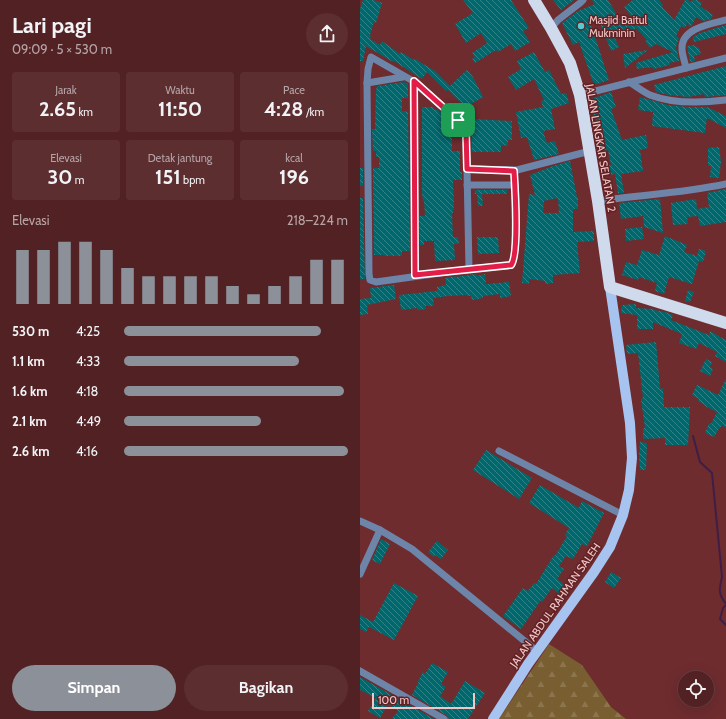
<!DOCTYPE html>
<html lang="id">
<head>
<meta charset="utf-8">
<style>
	:root { --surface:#522123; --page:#5c2e30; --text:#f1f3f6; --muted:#b5a3a6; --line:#683e41; --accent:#8c9099 }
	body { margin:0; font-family:Cabin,sans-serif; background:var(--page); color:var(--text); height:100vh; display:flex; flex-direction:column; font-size:15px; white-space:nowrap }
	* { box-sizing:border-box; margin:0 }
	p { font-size:13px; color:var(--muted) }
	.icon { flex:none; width:22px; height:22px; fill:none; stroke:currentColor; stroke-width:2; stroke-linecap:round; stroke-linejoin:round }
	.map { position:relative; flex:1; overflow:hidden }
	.sheet { display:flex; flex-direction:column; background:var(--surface); width:360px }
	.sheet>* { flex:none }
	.fabs { position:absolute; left:318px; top:671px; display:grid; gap:8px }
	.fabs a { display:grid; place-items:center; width:36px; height:36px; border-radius:50%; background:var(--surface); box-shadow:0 4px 16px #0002,0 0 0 1px var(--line); font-size:20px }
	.scale { position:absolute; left:12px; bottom:10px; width:103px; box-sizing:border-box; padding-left:4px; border:2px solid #f0c7c6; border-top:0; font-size:11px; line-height:14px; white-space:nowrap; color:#f0c7c6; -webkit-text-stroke:3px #622125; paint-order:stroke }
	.pin { position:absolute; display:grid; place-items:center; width:34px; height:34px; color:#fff; margin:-17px; border-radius:8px; box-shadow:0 2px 6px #0006 }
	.round { display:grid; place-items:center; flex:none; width:42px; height:42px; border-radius:21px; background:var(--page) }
	.summary { display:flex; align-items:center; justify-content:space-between; height:68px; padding:0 12px }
	h1 { font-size:22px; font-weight:700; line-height:30px }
	.metrics { display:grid; grid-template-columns:repeat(3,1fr); gap:6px; height:68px; padding:4px 12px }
	.metrics div { display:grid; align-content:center; border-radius:4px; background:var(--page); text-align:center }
	.metrics b { font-size:20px; font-weight:700 }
	.metrics small { font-size:11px; font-weight:400 }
	.metrics p { font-size:11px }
	.chart { height:112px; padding:8px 12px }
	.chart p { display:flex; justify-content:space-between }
	.chart svg { width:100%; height:72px; margin-top:4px; stroke:var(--accent); stroke-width:6 }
	.action { display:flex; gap:8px; margin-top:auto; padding:8px 12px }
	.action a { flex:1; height:46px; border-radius:24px; background:var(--accent); color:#fff; font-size:16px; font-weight:700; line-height:46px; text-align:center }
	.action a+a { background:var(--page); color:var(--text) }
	ul { padding:0 12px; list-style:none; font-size:13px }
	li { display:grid; grid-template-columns:64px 48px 1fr; align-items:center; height:30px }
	li i { height:10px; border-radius:5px; background:var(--accent) }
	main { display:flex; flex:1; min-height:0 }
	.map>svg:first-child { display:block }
	.forest { fill:url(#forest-firs) }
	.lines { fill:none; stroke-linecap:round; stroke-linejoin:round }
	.stream { stroke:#3f1e46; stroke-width:2 }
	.building { fill:url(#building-back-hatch); fill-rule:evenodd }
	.minor { stroke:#6e85aa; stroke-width:7 }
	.major { stroke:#a7c3f0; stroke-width:10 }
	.highway { stroke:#cfdaed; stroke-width:12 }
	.route-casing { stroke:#fff; stroke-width:8 }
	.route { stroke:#e11d48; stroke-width:5 }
	.poi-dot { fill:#51ccd3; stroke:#622125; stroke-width:1.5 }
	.labels { text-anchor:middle; stroke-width:3; stroke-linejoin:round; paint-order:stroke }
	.poi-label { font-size:11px; fill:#f0c7c6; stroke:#622125; text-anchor:start }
	.street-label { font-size:11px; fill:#f0c7c6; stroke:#622125 }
</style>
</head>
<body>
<main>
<section class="sheet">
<div class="summary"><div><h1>Lari pagi</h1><p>09:09 · 5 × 530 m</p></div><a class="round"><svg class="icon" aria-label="share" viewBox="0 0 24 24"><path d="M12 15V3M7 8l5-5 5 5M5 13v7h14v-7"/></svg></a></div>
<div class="metrics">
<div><p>Jarak</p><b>2.65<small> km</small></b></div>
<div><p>Waktu</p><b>11:50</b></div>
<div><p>Pace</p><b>4:28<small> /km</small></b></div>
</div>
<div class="metrics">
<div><p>Elevasi</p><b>30<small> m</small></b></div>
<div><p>Detak jantung</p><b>151<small> bpm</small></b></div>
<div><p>kcal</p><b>196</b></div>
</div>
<div class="chart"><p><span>Elevasi</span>218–224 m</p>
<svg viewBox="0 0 160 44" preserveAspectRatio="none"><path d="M5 44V11M15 44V11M25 44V6M35 44V6M45 44V11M55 44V22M65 44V27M75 44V27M85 44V27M95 44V27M105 44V33M115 44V38M125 44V33M135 44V27M145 44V17M155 44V17"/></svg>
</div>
<ul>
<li><b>530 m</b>4:25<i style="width:88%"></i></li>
<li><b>1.1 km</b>4:33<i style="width:78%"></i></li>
<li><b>1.6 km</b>4:18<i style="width:98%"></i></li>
<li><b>2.1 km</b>4:49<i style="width:61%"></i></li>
<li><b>2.6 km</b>4:16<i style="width:100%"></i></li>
</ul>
<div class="action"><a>Simpan</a><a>Bagikan</a></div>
</section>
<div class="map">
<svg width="366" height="719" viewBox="0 0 366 719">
	<defs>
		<pattern id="forest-firs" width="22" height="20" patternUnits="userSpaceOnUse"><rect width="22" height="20" fill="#785e30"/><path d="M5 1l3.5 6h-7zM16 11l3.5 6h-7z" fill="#8c744c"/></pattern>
		<pattern id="building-back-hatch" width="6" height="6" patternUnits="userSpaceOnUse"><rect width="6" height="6" fill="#00686d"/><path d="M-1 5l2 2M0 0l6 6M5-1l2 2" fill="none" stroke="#328387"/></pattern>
	</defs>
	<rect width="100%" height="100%" fill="#6e2c2f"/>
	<polygon class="forest" points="189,644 222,665 251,707 266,719 139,719"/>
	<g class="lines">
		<g class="stream">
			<path d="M333 436 340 462 352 473 362 577C359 590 358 594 366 604"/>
			<polyline points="366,605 363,608 360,619 366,625"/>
		</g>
	</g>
	<g class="building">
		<polygon points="3,0 13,0 22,3 16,23 14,22 10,35 11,35 10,39 20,45 22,41 40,54 41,52 54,60 55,59 75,71 90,86 107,70 113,77 123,97 111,104 115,107 110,112 88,90 86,91 67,72 62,79 34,61 33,62 6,46 3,61 0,61 0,9"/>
		<polygon points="103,0 151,0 169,28 163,31 170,42 155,51 151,44 138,52 136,50 115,63 112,59 115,57 112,53 127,43 121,33 106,43 95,24 113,13"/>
		<polygon points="193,0 214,0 201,10"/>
		<polygon points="232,0 248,0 263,25 272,17 264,7 273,0 299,0 303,5 302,7 314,20 325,0 328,0 331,2 333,0 337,0 342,3 340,6 353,15 351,19 343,21 336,17 332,25 329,27 328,22 325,28 321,26 316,36 319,38 315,50 317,50 319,61 309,63 310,65 294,69 293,67 277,69 276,63 313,52 296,44 290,48 285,41 287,40 276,28 272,32 268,28 254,36 259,47 251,51 239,21 231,24 249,80 234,85 219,42 213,45 202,23 218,11 235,4"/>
		<polygon points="366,25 366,34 334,42 333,37 340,33"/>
		<polygon points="333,45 339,48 341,54 334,56 335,61 330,62 327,46"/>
		<polygon points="288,50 265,68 263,54"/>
		<polygon points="174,52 185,72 189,70 201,94 206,93 209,103 191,109 195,129 183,131 187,143 195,141 199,154 174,160 167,137 161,138 156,112 183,107 181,101 184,100 174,79 156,90 148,77 161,69 157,61"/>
		<polygon points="366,66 366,95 345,97 344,94 328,97 309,95 296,92 294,85"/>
		<polygon points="44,82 48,84 48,98 42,98 42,111 48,112 50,251 42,251 42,256 25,256 25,255 14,255 13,168 19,168 19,157 16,157 16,151 13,151 12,129 15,129 16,90 17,86"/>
		<polygon points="251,92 256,107 251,109 262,140 286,135 288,148 280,150 283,171 261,174 264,193 258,193 255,174 250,175 249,165 251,165 248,150 240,152 235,132 239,131 229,100"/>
		<polygon points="280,97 308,105 327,107 347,107 366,116 366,128 347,118 345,133 292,126 293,112 278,110"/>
		<polygon points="62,107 73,107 73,109 78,110 98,127 97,133 92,133 92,151 100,151 100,172 102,172 102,180 93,180 94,205 93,213 92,213 93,237 98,237 99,244 94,244 95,260 75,261 74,241 64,241 64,245 60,245 59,216 65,216 64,201 63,201 62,193"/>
		<polygon points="111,119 152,121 152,140 148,140 148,146 141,145 141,152 112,152"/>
		<polygon points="359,147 361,162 359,178 350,177 351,166 348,166 348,148"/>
		<path d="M210 161 217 197H218V209H213V232L234 231V241L217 242 220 273 193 275V283L185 284V281L169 279V284L162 283 169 194 175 195 170 175 193 166ZM198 198 199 213H183L184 201Z"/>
		<rect x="0" y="168" width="3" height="18"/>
		<polygon points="366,189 366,222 340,226 338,216 327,217 328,224 313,225 311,203 336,199 337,209 349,207 347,193"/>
		<polygon points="115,190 147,190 147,194 122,194 123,206 118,206 117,194 115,194"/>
		<polygon points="0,198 3,198 5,279 0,279"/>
		<polygon points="300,199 303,233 284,227 283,216 261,219 259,203"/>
		<polygon points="282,227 284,239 266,241 265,229"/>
		<polygon points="305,236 327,245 324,252 337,256 339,249 346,251 343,262 339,261 332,284 309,277 304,294 295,291 297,283 279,277 278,280 262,275 266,262 277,265 282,250 299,255"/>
		<polygon points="117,237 138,237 139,253 118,254"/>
		<polygon points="116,274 117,276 125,274 126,284 149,282 151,296 140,298 140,294 123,296 123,298 112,300 111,296 107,296 107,295 88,296 73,298 74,306 65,306 66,309 58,310 57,308 41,310 39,295 77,291 77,287 86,285 85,278 96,276 96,277"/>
		<polygon points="34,285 36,299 7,305 8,314 0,315 0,299 11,298 10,288"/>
		<polygon points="328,290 334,292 330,302 325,301"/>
		<polygon points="276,304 276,308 294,309 294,310 305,312 313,315 311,320 349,335 350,331 362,338 366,340 366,362 355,356 357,352 339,343 336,349 319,343 322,334 293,322 293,329 277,329 277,315 261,313 262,305"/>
		<polygon points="296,342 300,389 303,388 304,407 330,407 328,445 305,445 305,438 283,439 283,428 285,428 281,399 283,398 278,353 267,354 266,345"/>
		<polygon points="346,359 352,362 350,367 353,369 350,376 340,371"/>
		<polygon points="366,379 366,428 362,425 361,427 360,427 354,437 345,433 349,423 351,424 357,412 345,406 345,405 338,401 339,399 332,395 337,385 358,395"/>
		<polygon points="280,442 287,443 286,470 280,470 279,456"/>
		<polygon points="126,450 172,478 159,499 113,470"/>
		<polygon points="180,485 219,508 222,501 244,513 227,546 222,544 213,559 206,556 199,566 204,569 197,579 206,586 200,594 192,588 182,602 181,600 161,629 143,616 163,588 168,591 174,583 176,584 194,555 195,556 207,536 205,535 209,528 169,503"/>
		<polygon points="21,539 30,544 20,564 12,560"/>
		<polygon points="77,541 88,550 81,559 75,555 74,557 68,552"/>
		<polygon points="251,572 261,578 254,588 245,582"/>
		<polygon points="34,583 58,596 34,640 9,627 6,632 0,629 0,615 13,622"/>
		<polygon points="72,663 88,672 81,684 86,687 80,696 91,704 105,681 125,693 108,719 89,719 86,715 52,695 59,681 58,681 63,672 65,674"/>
		<polygon points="0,677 74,719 32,719 38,711 28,704 20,718 8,711 16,698 0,690"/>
	</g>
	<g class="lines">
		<g class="minor">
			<polyline points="191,28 198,20 220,3 223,0"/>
			<path d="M326 68C325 62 322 55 322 49 321 28 350 24 366 20"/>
			<polyline points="53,81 55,275"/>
			<path d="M269 82C276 86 283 92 290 95 313 104 342 103 366 100"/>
			<polyline points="7,83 43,77"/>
			<polyline points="220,95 366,58"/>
			<polyline points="107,169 109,269 16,282 10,280 9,274 7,83 8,69 11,57 53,81 103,125 106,131 107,169 157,170 230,151"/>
			<polyline points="107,185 155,185"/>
			<path d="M238 201C281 195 324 193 366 184"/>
			<path d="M109 269 151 265C159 255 155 187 154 171"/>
			<polyline points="139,451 263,515"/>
			<polyline points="0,521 20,530 52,549 178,652"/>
			<polyline points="0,574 20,530"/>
			<polyline points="0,671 84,719"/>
		</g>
		<polyline class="major" points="133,719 168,664 234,572 250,547 263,515 269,490 272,458 270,423 250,287"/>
		<polyline class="highway" points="174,0 191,28 210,63 220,95 238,201 250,287 366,323"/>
	</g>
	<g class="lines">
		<defs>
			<path id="route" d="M54 81 103 125 106 131 107 169 154 171C155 187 159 256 151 265L55 275Z"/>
		</defs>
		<use href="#route" class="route-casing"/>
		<use href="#route" class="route"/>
	</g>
	<circle class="poi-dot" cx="221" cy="26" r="4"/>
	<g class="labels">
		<g class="poi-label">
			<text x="229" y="24">Masjid Baitul<tspan x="229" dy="13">Mukminin</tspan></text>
		</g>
		<g class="street-label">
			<text transform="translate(241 148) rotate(80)" y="4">JALAN LINGKAR SELATAN 2</text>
			<text transform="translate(195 605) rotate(-55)" y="4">JALAN ABDUL RAHMAN SALEH</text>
		</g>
	</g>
</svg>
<div class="fabs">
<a><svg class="icon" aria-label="locate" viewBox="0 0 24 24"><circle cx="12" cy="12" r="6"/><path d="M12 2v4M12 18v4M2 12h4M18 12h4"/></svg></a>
</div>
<div class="scale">100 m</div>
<div class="pin" style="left:98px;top:120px;background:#1e9e55"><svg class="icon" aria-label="arrive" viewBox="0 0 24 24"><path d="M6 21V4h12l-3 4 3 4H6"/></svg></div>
</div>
</main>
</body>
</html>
